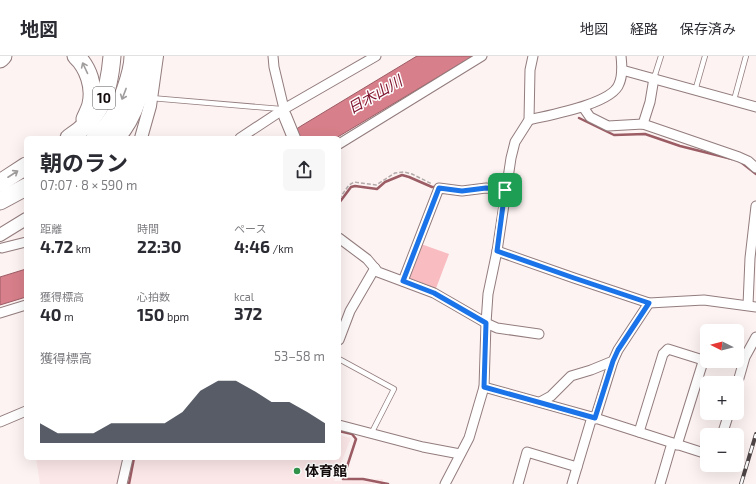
<!DOCTYPE html>
<html lang="ja">
<head>
<meta charset="utf-8">
<style>
	:root { --surface:#fff; --page:#f7f7f7; --text:#2b2b33; --muted:#7c7c81; --line:#e1e1e2; --accent:#111827 }
	body { margin:0; font-family:"Exo 2","Noto Sans JP",sans-serif; background:var(--page); color:var(--text); height:100vh; display:flex; flex-direction:column; font-size:15px; white-space:nowrap }
	* { box-sizing:border-box; margin:0 }
	p { font-size:13px; color:var(--muted) }
	.icon { flex:none; width:22px; height:22px; fill:none; stroke:currentColor; stroke-width:2; stroke-linecap:round; stroke-linejoin:round }
	.map { position:relative; flex:1; overflow:hidden }
	.details { position:absolute; left:24px; top:80px; width:317px; height:324px; display:flex; flex-direction:column; background:var(--surface); border-radius:6px; box-shadow:0 4px 16px #0002 }
	.details>* { flex:none }
	.needle { width:26px; rotate:276deg }
	.buttons { position:absolute; left:700px; top:268px; display:grid; gap:8px }
	.buttons a { display:grid; place-items:center; width:44px; height:44px; border-radius:6px; background:var(--surface); box-shadow:0 4px 16px #0002; font-size:20px }
	.pin { position:absolute; display:grid; place-items:center; width:34px; height:34px; color:#fff; margin:-17px; border-radius:8px; box-shadow:0 2px 6px #0006 }
	.round { display:grid; place-items:center; flex:none; width:42px; height:42px; border-radius:6px; background:var(--page) }
	.overview { display:flex; align-items:center; justify-content:space-between; height:68px; padding:0 16px }
	h1 { font-size:22px; font-weight:700; line-height:30px }
	.stats { display:grid; grid-template-columns:repeat(3,1fr); gap:6px; height:68px; padding:4px 16px }
	.stats div { display:grid; align-content:center }
	.stats b { font-size:17px; font-weight:700 }
	.stats small { font-size:11px; font-weight:400 }
	.stats p { font-size:11px }
	.chart { height:112px; padding:8px 16px }
	.chart p { display:flex; justify-content:space-between }
	.chart svg { width:100%; height:72px; margin-top:4px; fill:var(--accent); opacity:.7 }
	header { display:flex; align-items:center; gap:24px; box-sizing:border-box; height:56px; padding:0 20px; background:var(--surface); border-bottom:1px solid var(--line) }
	header strong { font-size:19px }
	nav { display:flex; gap:22px; margin-inline-start:auto; font-size:14px }
	.map>svg:first-child { display:block }
	.built { fill:#fce7e8 }
	.green { fill:#f8bcc1 }
	.water { fill:#d77f8a; stroke:#9c5c64 }
	.lines { fill:none; stroke-linecap:round; stroke-linejoin:round }
	.stream { stroke:#9c5c64; stroke-width:2.5 }
	.service-casing { stroke:#937c7d; stroke-width:6 }
	.minor-casing { stroke:#937c7d; stroke-width:11 }
	.tertiary-casing { stroke:#937c7d; stroke-width:14 }
	.motorway-casing { stroke:#937c7d; stroke-width:19 }
	.path { stroke:#b3aaaa; stroke-width:1.5; stroke-dasharray:4 2; stroke-linecap:butt }
	.service { stroke:#fff; stroke-width:4.5 }
	.minor { stroke:#fff; stroke-width:9 }
	.tertiary { stroke:#fff; stroke-width:12 }
	.motorway { stroke:#fff; stroke-width:17 }
	.rail-casing { stroke:#4d4546; stroke-width:4 }
	.rail { stroke:#fff; stroke-width:2.5; stroke-dasharray:8; stroke-linecap:butt }
	.oneway { stroke:#a09d9d }
	.route-casing { stroke:#fff; stroke-width:8 }
	.route { stroke:#1a73e8; stroke-width:5 }
	.poi-dot { fill:#32964c; stroke:#fff; stroke-width:1.5 }
	.labels { text-anchor:middle; stroke-width:3; stroke-linejoin:round; paint-order:stroke }
	.shield { fill:#fff; stroke:#595454; stroke-width:1 }
	.shield-label { font-size:13px; font-weight:bold; fill:#120a0b }
	.poi-label { font-size:14px; font-weight:bold; fill:#120a0b; stroke:#fff; text-anchor:start }
	.water-label { font-size:15px; font-style:italic; fill:#811832; stroke:#fff }
</style>
</head>
<body>
<header>
<strong>地図</strong>
<nav><a>地図</a><a>経路</a><a>保存済み</a></nav>
</header>
<div class="map">
<svg width="756" height="428" viewBox="0 0 756 428">
	<rect width="100%" height="100%" fill="#fdf3f3"/>
	<polygon class="built" points="339,379 351,382 334,425 383,423 383,428 40,428 36,402 339,402"/>
	<polygon class="green" points="421,188 449,198 435,235 410,225 408,220"/>
	<g class="water">
		<polygon points="417,0 473,0 336,82 283,82 301,70"/>
		<polygon points="26,213 26,241 0,249 0,221"/>
	</g>
	<g class="lines">
		<g class="stream">
			<polyline points="579,62 614,79 645,78 680,90 732,103"/>
			<polyline points="742,107 756,118"/>
			<polyline points="339,147 351,131 355,130 377,133 385,126 402,119 409,121 432,131 436,131"/>
			<polyline points="339,375 352,378 356,383 343,423 363,423 388,428"/>
			<polyline points="129,428 134,402"/>
		</g>
		<defs>
			<g id="service">
				<polyline points="654,22 661,0"/>
				<polyline points="695,35 705,0"/>
				<polyline points="151,42 281,53"/>
				<polyline points="734,44 746,0"/>
				<polyline points="339,303 394,333 371,378"/>
			</g>
			<g id="minor">
				<polyline points="273,0 274,11 285,57"/>
				<polyline points="622,14 756,51"/>
				<polyline points="583,51 590,61 608,70 643,68 739,101 748,105 756,112"/>
				<path d="M529 64C549 59 612 48 619 28 623 19 622 9 621 0"/>
				<polyline points="643,68 650,46 654,22"/>
				<polyline points="240,82 284,53 376,0"/>
				<polyline points="339,88 482,0"/>
				<polyline points="339,182 367,203 378,216 434,237 486,267 497,272 539,278"/>
				<polyline points="2,192 26,186"/>
				<polyline points="497,195 574,222 649,247 704,244 756,251"/>
				<polyline points="403,225 439,132 462,135 486,132 505,134"/>
				<polyline points="748,249 750,202 756,150"/>
				<polyline points="0,257 26,249"/>
				<polyline points="339,284 350,255 375,212"/>
				<polyline points="737,329 745,301 756,281"/>
				<polyline points="484,331 592,361 707,398"/>
				<polyline points="540,346 551,340 571,320 591,314 613,305 618,294 649,247"/>
				<polyline points="595,363 613,305"/>
				<polyline points="0,366 26,355"/>
				<polyline points="339,369 423,391 460,398"/>
				<polyline points="639,376 663,298 668,293 703,304"/>
				<polyline points="722,379 729,357"/>
				<polyline points="677,389 707,293"/>
				<polyline points="122,428 128,402"/>
				<polyline points="445,428 469,382 484,331 486,267 488,238 497,195 511,102 515,86 529,64 530,14 533,0"/>
				<polyline points="518,428 527,396 577,411"/>
				<polyline points="572,428 592,361"/>
				<polyline points="660,428 672,387"/>
			</g>
			<g id="tertiary">
				<polyline points="285,60 294,82"/>
				<polyline points="141,82 150,50 157,0"/>
				<polyline points="0,179 26,163"/>
			</g>
			<g id="motorway">
				<path d="M76 0C88 11 95 31 91 48 90 53 87 58 85 63"/>
				<polyline points="0,3 3,0"/>
				<path d="M69 82C102 61 109 36 112 0"/>
				<path d="M95 82C100 77 106 72 110 66 120 53 133 16 133 0"/>
				<path d="M116 82C136 59 143 30 146 0"/>
				<polyline points="0,127 26,110"/>
				<polyline points="0,145 26,131"/>
			</g>
		</defs>
		<use href="#service" class="service-casing"/>
		<use href="#minor" class="minor-casing"/>
		<use href="#tertiary" class="tertiary-casing"/>
		<use href="#motorway" class="motorway-casing"/>
		<polyline class="path" points="339,143 349,129 354,126 376,129 395,117 404,116 412,118 432,128"/>
		<use href="#service" class="service"/>
		<use href="#minor" class="minor"/>
		<use href="#tertiary" class="tertiary"/>
		<use href="#motorway" class="motorway"/>
		<defs>
			<polyline id="rail" points="741,428 756,378"/>
		</defs>
		<use href="#rail" class="rail-casing"/>
		<use href="#rail" class="rail"/>
	</g>
	<defs><path id="oneway-shaft" d="M-6 0H5M1.5-3L5.5 0L1.5 3" fill="none" stroke-width="1.6" stroke-linecap="round" stroke-linejoin="round"/></defs>
	<g class="oneway">
		<use href="#oneway-shaft" transform="translate(85 12) rotate(-115)"/>
		<use href="#oneway-shaft" transform="translate(124 38) rotate(111)"/>
		<use href="#oneway-shaft" transform="translate(13 118) rotate(-33)"/>
	</g>
	<g class="lines">
		<defs>
			<polygon id="route" points="439,132 462,135 486,132 505,134 497,195 574,222 649,247 618,294 613,305 595,362 484,331 486,267 434,237 403,225"/>
		</defs>
		<use href="#route" class="route-casing"/>
		<use href="#route" class="route"/>
	</g>
	<circle class="poi-dot" cx="297" cy="415" r="4"/>
	<g class="labels">
		<rect class="shield" x="93" y="31" width="22" height="22" rx="3"/>
		<g class="shield-label">
			<text x="104" y="47">10</text>
		</g>
		<g class="poi-label">
			<text x="305" y="420">体育館</text>
		</g>
		<g class="water-label">
			<text transform="translate(375 39) rotate(-30)" y="5">日木山川</text>
		</g>
	</g>
</svg>
<div class="buttons">
<a><svg class="needle" viewBox="-14 -14 28 28"><path d="M0-13l5 13h-10z" fill="#e53935"/><path d="M0 13l5-13h-10z" fill="#7c7c81"/></svg></a>
<a>+</a>
<a>−</a>
</div>
<div class="pin" style="left:505px;top:134px;background:#1e9e55"><svg class="icon" aria-label="arrive" viewBox="0 0 24 24"><path d="M6 21V4h12l-3 4 3 4H6"/></svg></div>
<section class="details">
<div class="overview"><div><h1>朝のラン</h1><p>07:07 · 8 × 590 m</p></div><a class="round"><svg class="icon" aria-label="share" viewBox="0 0 24 24"><path d="M12 15V3M7 8l5-5 5 5M5 13v7h14v-7"/></svg></a></div>
<div class="stats">
<div><p>距離</p><b>4.72<small> km</small></b></div>
<div><p>時間</p><b>22:30</b></div>
<div><p>ペース</p><b>4:46<small> /km</small></b></div>
</div>
<div class="stats">
<div><p>獲得標高</p><b>40<small> m</small></b></div>
<div><p>心拍数</p><b>150<small> bpm</small></b></div>
<div><p>kcal</p><b>372</b></div>
</div>
<div class="chart"><p><span>獲得標高</span>53–58 m</p>
<svg viewBox="0 0 160 44" preserveAspectRatio="none"><path d="M0 44V32L10 38L20 38L30 38L40 32L50 32L60 32L70 32L80 25L90 12L100 6L110 6L120 12L130 19L140 19L150 25L160 32V44z"/></svg>
</div>
</section>
</div>
</body>
</html>
